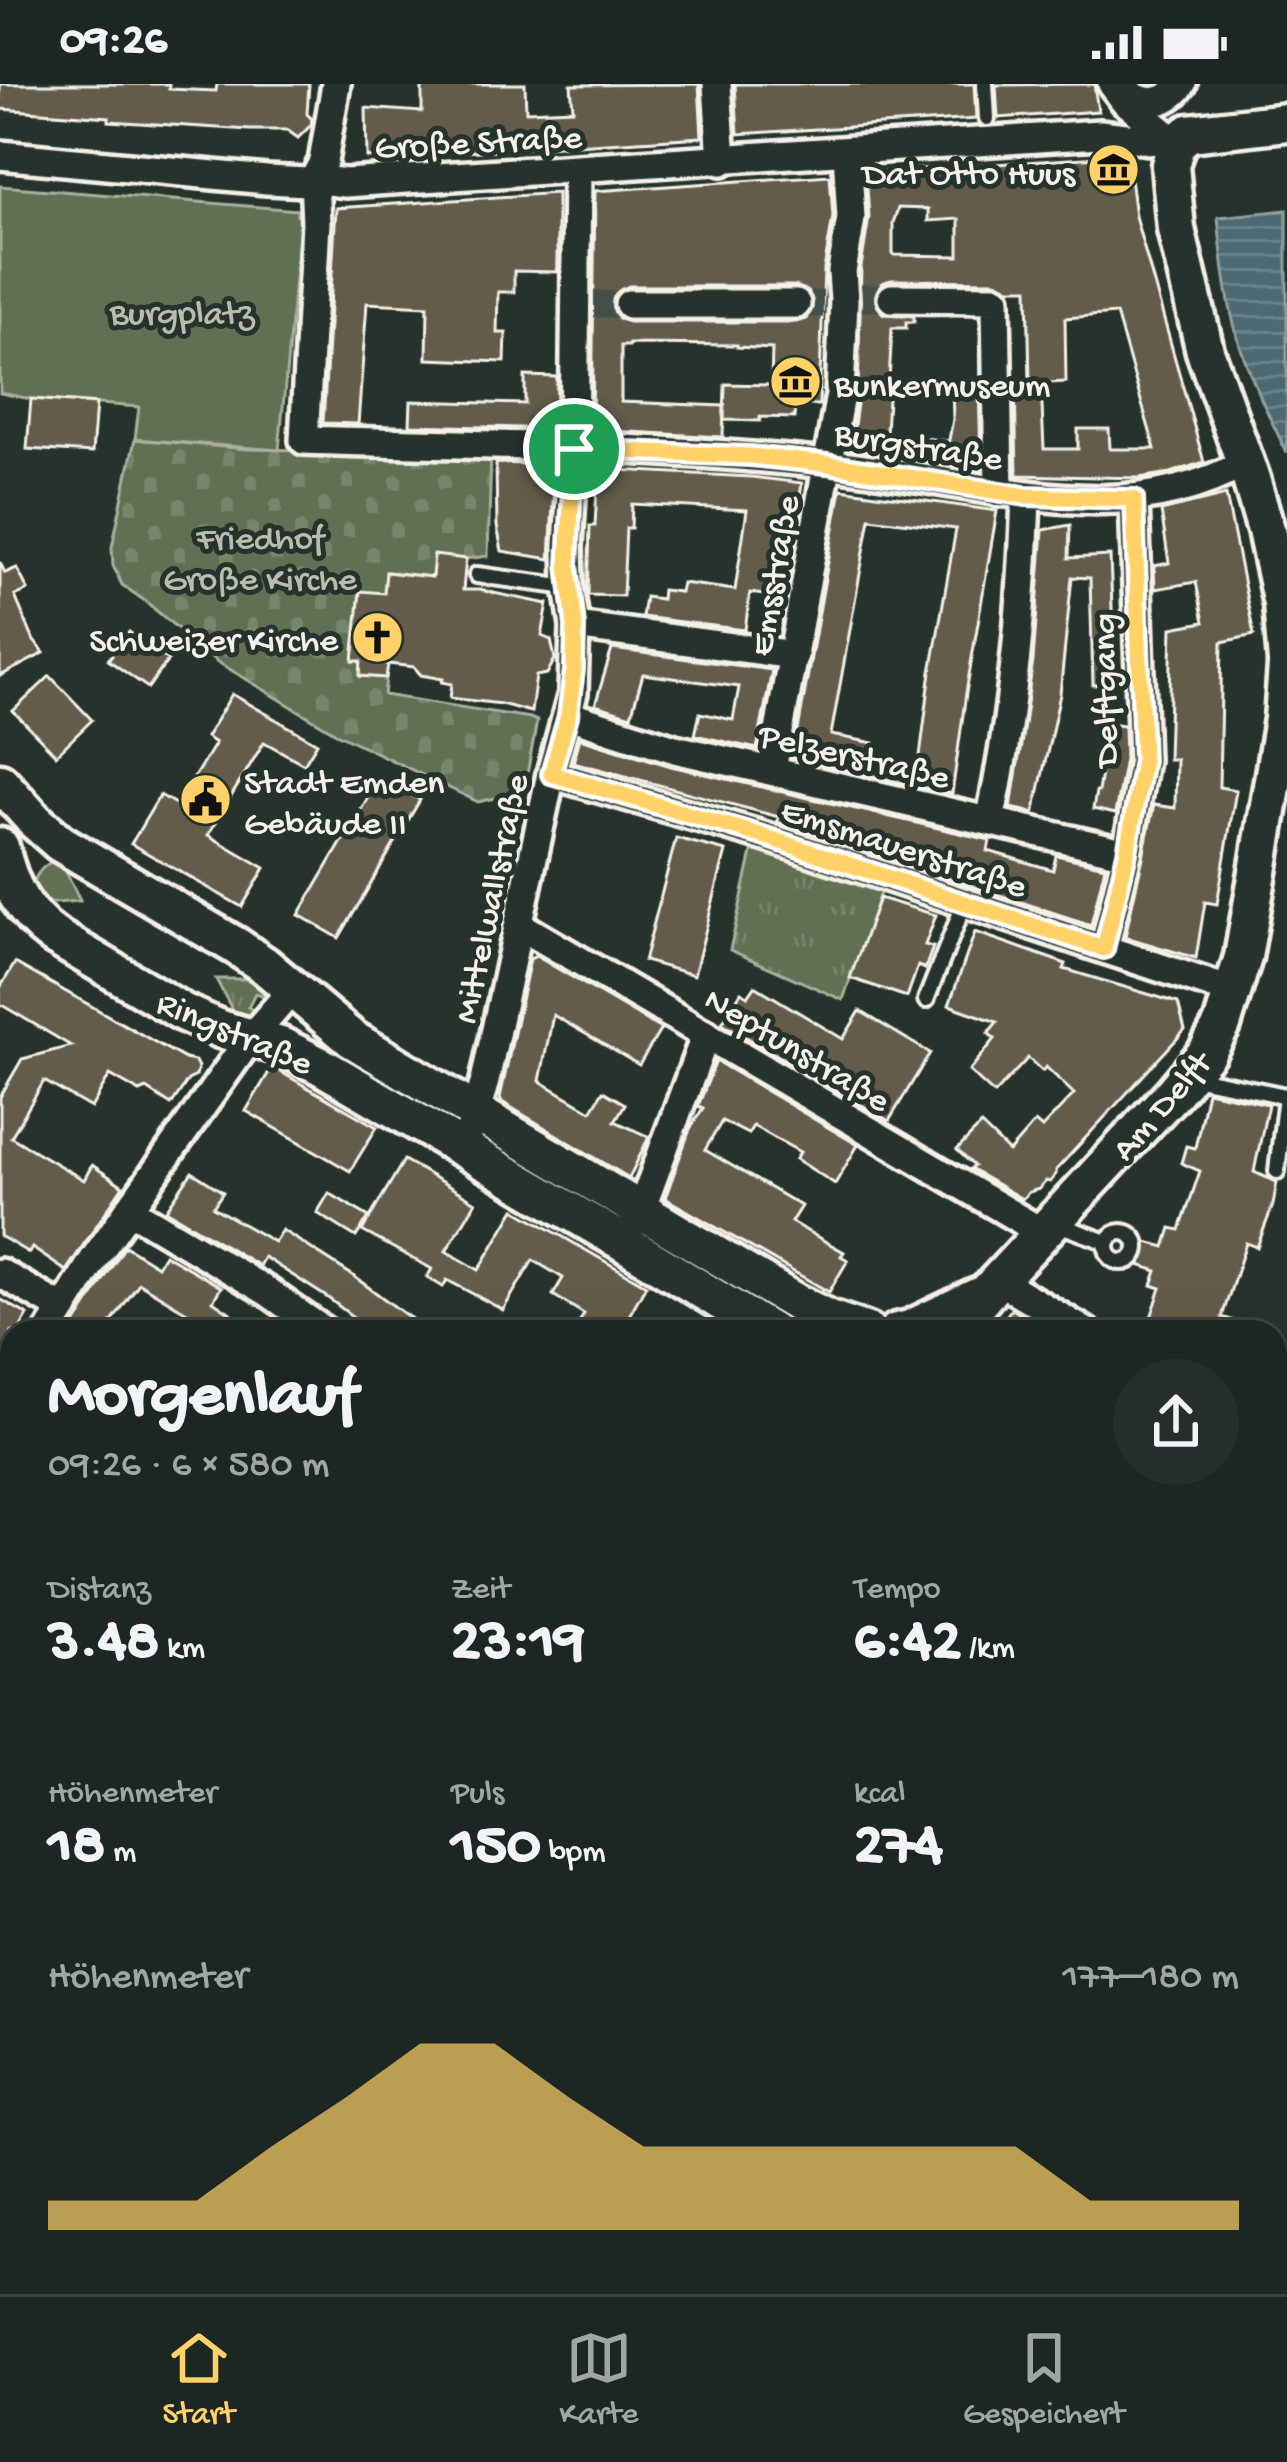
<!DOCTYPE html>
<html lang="de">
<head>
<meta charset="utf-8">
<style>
	:root { --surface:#1c2622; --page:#252e2a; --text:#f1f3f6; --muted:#a0a5a5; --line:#3a4340; --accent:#ffd166 }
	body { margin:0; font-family:"Gochi Hand",sans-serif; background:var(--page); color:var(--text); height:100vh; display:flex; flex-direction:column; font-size:45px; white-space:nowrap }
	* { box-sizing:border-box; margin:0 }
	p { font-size:39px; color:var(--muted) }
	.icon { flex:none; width:66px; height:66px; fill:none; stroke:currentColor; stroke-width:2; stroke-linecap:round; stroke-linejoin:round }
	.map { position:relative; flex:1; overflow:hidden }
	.side { position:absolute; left:0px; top:1236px; width:1287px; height:975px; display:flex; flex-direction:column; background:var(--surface); border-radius:36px 36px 0 0; box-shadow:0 12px 48px #0002,0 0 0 3px var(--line) }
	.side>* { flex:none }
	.pin { position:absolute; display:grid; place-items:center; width:102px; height:102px; color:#fff; margin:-51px; border:6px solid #fff; border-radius:50%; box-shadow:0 3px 12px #0007 }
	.round { display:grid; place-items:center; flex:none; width:126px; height:126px; border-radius:63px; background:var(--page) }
	.head { display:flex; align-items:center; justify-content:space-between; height:204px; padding:0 48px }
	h1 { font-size:66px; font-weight:700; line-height:90px }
	.stats { display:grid; grid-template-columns:repeat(3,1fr); gap:18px; height:204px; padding:12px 48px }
	.stats div { display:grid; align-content:center }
	.stats b { font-size:60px; font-weight:700 }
	.stats small { font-size:33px; font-weight:400 }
	.stats p { font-size:33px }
	.chart { height:336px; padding:24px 48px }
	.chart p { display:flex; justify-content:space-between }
	.chart svg { width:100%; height:216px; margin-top:12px; fill:var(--accent); opacity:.7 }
	.status { display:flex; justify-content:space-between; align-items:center; height:84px; padding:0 60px; background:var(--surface); direction:ltr }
	.status svg { height:33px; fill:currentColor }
	.tab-bar { display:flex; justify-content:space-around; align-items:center; height:168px; border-top:3px solid var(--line); background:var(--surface); font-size:33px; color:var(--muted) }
	.tab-bar a { display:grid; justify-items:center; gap:6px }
	.tab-bar .current { color:var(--accent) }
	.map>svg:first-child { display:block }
	.built { fill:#383f36 }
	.grass { fill:url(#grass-tufts); stroke:#aab09d; stroke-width:3 }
	.forest { fill:url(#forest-crowns); stroke:#aab09d; stroke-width:3 }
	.cemetery { fill:url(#cemetery-stones); stroke:#aab09d; stroke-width:3 }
	.park { fill:#607052; stroke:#aab09d; stroke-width:3 }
	.water { fill:url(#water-rules); stroke:#90a0a2; stroke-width:3 }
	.building { fill:#635c4c; stroke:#f4f1e8; stroke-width:3; fill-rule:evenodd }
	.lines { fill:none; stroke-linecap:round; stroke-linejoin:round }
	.street-tunnel { stroke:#455049; stroke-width:27; stroke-dasharray:27 14; stroke-linecap:butt }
	.lane-casing { stroke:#f4f1e8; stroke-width:22 }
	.street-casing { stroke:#f4f1e8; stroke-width:36 }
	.secondary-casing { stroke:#f4f1e8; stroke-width:45 }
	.lane { stroke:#26332d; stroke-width:14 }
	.street { stroke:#26332d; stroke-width:27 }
	.secondary { stroke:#26332d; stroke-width:36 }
	.rail { stroke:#f4f1e8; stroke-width:6 }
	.route-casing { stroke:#fff; stroke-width:24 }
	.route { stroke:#ffd166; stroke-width:15 }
	.labels { text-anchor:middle; stroke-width:10; stroke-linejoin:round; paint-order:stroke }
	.street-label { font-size:36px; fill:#f4f1e8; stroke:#26332d }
	.poi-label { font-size:36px; fill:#f4f1e8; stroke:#26332d; text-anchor:end }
	.park-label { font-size:36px; fill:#b9bdac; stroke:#26332d }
</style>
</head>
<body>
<div class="status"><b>09:26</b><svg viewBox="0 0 49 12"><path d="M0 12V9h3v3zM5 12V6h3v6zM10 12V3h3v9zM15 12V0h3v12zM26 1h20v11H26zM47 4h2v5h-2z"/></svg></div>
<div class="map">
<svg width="1287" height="2210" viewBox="0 0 1287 2210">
	<defs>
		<pattern id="grass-tufts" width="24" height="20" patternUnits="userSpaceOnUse" patternTransform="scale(3)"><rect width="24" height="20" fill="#607052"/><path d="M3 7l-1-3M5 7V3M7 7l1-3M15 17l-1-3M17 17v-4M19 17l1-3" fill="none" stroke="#77856b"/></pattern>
		<pattern id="forest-crowns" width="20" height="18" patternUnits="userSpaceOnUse" patternTransform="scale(3)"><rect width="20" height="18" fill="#607052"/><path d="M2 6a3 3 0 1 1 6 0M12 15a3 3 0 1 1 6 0" fill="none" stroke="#77856b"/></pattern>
		<pattern id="cemetery-stones" width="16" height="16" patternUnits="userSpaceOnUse" patternTransform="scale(3)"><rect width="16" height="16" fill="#607052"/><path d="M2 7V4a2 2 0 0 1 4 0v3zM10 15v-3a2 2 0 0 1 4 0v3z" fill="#77856b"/></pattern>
		<pattern id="water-rules" width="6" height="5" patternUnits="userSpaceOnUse" patternTransform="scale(3)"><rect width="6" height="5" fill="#4d6a73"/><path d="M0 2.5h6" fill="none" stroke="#678087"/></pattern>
	</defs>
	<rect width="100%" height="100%" fill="#26332d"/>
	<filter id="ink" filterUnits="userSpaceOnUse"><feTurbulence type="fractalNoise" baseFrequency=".00833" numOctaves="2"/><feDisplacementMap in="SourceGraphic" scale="24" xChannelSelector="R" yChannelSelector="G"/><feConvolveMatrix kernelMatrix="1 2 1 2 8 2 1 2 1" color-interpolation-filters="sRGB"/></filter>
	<g filter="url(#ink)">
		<g class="built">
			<polygon points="1287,1738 1287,2210 975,2210 982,2199 1275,2199 1275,1750"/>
			<polygon points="0,1788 12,1822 12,2199 47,2199 46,2210 0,2210 0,2160 10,2115 0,2111"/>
		</g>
		<g class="grass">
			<polygon points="756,751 886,792 843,916 730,866"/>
			<path d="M56 775 61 777 80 817 33 821C30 799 35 786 56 775Z"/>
			<polygon points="216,895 256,895 266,900 265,912 255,909 248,923 256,928 243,936 237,935"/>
			<polygon points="0,1479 12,1487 12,1604 0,1596"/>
		</g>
		<polygon class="forest" points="1287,1786 1287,1906 1275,1898 1275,1799"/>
		<polygon class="cemetery" points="135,355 247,365 491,369 488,472 466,475 435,472 432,493 387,488 384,509 354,577 361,577 360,592 386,594 384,611 530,634 537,637 526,696 509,711 478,718 336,649 216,577 145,517 122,501 113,482 112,463"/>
		<polygon class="park" points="0,102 297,126 297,131 301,130 279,366 135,355 139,323 31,315 0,309"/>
		<g class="water">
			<path d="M1287 126V369C1269 332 1250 294 1238 255 1226 215 1222 174 1218 133Z"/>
			<polygon points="1287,1268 1287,1738 1275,1750 1275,1297"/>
			<polygon points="765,2199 982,2199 975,2210 758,2210"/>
		</g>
		<g class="building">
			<polygon points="0,0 169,0 169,5 216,7 217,0 309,0 307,30 312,35 311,41 298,54 287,46 250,46 109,37 109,33 0,25"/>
			<polygon points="422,0 525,0 526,27 573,25 571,1 699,0 702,53 367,74 366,24 422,28"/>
			<polygon points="735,0 974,0 976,35 738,50"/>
			<polygon points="1094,0 1098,27 998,34 996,1"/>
			<path d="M1127 71 1135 132 1204 378 1171 389 1139 394 1017 391 1015 300H1041L1044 365H1078V345H1109L1110 365H1155L1116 230 1065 234 1066 298 1030 300 1028 204H1010L996 197 891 196 882 199 874 213 877 224 884 230 914 232V238H906V244H892L886 349 948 357V361L953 335 952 301 979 300 981 377 947 372 946 380 851 365 858 312 861 183 869 133 866 89ZM898 124 928 125V137L959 135V172L893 171V139Z"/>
			<path d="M830 91 833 133 824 186 819 321H795L794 334 760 333V337L724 336 725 300 771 301 772 265 737 263V261L629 260V262H621V318L724 322 723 353 592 346 595 107ZM629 202H796L811 210 814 221 806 235 796 238H629L619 235 611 221 614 210Z"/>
			<polygon points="557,109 557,188 514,187 514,208 498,208 497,249 506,249 505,278 427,275 428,222 367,219 358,340 323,339 336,124"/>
			<polygon points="525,292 557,293 556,345 410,341 411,317 525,320"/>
			<polygon points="31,315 96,320 92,369 27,365"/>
			<polygon points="496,379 555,381 550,475 502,467 497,442"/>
			<polygon points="598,385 751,393 802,399 785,514 750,509 745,546 642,533 645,513 661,515 662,506 680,508 682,499 735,506 747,426 632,420 631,444 626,444 623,512 588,511 590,442 595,442"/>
			<path d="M841 405 997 427 966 609 952 710 793 674ZM870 434 956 445 930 594 918 688 871 676 874 659 831 651Z"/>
			<polygon points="1226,411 1254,551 1222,558 1219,703 1236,706 1217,820 1205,818 1196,874 1125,853 1154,721 1175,724 1176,675 1168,675 1172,544 1204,538 1196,498 1155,505 1154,482 1169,479 1161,427"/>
			<polygon points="1070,441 1069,474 1110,472 1115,601 1093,601 1090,494 1072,493 1060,610 1034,729 1011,724 1033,577 1043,446"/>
			<polygon points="434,471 466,475 463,506 479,506 548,520 542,552 551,556 555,575 547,590 536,592 531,628 501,620 450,614 452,600 442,598 443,595 421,591 414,583 388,580 386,594 360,592 361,577 353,577 360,507 384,509 386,488 432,493"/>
			<polygon points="0,478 5,489 17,484 28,506 15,512 34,557 44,569 0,592"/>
			<polygon points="129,548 168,576 148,604 108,576"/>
			<polygon points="612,565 772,586 757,665 695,651 700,629 733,636 739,603 643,590 631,632 595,621"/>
			<polygon points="50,592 92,636 56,671 13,627"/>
			<polygon points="232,610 317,659 304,680 264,658 208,751 265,784 242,823 131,760 160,711 177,721 215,659 206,653"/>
			<polygon points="1109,639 1124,641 1125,675 1115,730 1093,725 1096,708 1098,708"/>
			<polygon points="580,654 671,682 990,756 988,767 1053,786 1056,771 1105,782 1091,841 777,738 779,733 573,678"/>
			<polygon points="380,693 420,716 339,854 299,831"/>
			<polygon points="676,754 726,767 694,891 644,877"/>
			<polygon points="879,814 936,831 925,861 933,863 925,885 918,882 907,913 850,894"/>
			<polygon points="975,848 1066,880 1064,885 1178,919 1185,946 1056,1086 1056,1090 1050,1098 1046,1097 1039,1105 1029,1108 1022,1115 970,1085 974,1082 957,1066 981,1041 1009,1068 1035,1038 1042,1044 1074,1010 1046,983 1042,987 1028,974 994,1010 969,987 995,955 988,949 997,938 949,921"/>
			<polygon points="536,872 661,945 639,981 553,931 540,997 591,1027 603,1007 625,1020 615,1037 649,1053 629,1094 502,1018 500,1014 530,875"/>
			<polygon points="15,879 185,975 195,977 198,983 196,992 188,996 171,1021 147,1005 140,1008 110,991 91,1024 44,997 11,1053 84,1096 92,1081 123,1102 66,1187 32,1164 29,1169 0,1152 0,1013 22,975 71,962 0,920 0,904"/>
			<polygon points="755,902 843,955 860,927 930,969 889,1037 722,939 741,908 748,912"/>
			<polygon points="716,977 858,1061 835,1100 796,1075 800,1068 753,1042 748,1050 722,1037 705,1066 801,1122 791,1138 844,1168 841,1172 848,1176 829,1208 665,1114 690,1045 703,1024 698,1022"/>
			<polygon points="272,983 377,1043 350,1087 246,1027"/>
			<polygon points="1207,1007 1268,1020 1254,1088 1277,1098 1273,1121 1257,1163 1246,1159 1222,1233 1258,1245 1257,1248 1146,1248 1161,1204 1152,1201 1157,1187 1136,1180 1144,1157 1165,1163 1171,1144 1180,1146 1200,1087 1181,1079 1186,1062 1195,1064"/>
			<polygon points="404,1076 476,1118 446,1167 479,1186 515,1125 646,1201 620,1248 600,1237 593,1248 574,1248 584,1230 553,1211 563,1194 533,1176 503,1226 447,1196 443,1203 427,1193 432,1185 362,1147"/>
			<polygon points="192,1088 223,1108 213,1123 274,1158 282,1146 352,1191 429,1248 373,1248 328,1214 264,1173 259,1182 166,1126"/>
			<polygon points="329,1109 369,1133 356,1153 317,1129"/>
			<polygon points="125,1162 157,1182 164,1170 221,1203 213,1217 259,1248 192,1248 200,1236 139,1199 105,1248 83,1248 74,1242"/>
			<polygon points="0,1215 28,1231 18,1248 12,1248 12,1259 0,1279"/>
			<polygon points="1011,1225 1051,1248 996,1248"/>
		</g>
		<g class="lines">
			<g class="street-tunnel">
				<polyline points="861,214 892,214"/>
				<polyline points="594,220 629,220"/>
				<polyline points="796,220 824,220"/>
			</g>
			<defs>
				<g id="lane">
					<polyline points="985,0 987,34"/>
					<polyline points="477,491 569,503"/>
					<polyline points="926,916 965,818"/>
					<polyline points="1193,993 1286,1012 1277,1087"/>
					<polyline points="1055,1139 1107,1158"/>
					<circle cx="1122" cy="1163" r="15"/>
					<polyline points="1275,2001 1287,2009"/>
				</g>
				<g id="street">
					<path d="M336 0 323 78 314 95 316 139 304 356C453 361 603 361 752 373 819 378 885 387 951 399 1056 417 1148 432 1245 379"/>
					<polyline points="717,0 722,77"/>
					<polyline points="1112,0 1124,16 1173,56"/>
					<path d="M1124 4C1142 23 1166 22 1182 0"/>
					<polyline points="0,71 267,96 308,98 314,95 345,99 1100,50 1177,59"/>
					<polyline points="892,214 996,215 999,408"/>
					<polyline points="629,220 796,220"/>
					<polyline points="575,542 794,571"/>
					<polyline points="568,631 675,665 1127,769"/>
					<polyline points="772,686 840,311 844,216 842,188 851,134 847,68"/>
					<polyline points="551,690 766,753 1234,908"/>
					<path d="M990 737C1014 626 1022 524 1026 412"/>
					<polyline points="519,841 1043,1149"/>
					<polyline points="1104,865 1127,769 1143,676 1134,415"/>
					<polyline points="470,1046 485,997 551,690 573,609 575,542 569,503 568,462 574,365 577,85"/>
					<polyline points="129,1125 268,1208 325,1248"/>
					<polyline points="632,1142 641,1126 706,950"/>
					<polyline points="0,1189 63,1225"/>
					<polyline points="998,1196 1086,1248"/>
					<polyline points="49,1248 94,1175 251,953 292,906"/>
					<polyline points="0,1329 12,1309"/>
					<polyline points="0,1456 12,1465"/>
					<polyline points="1275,1782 1287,1770"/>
					<polyline points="1098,2199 1116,2210"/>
					<polyline points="113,2210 119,2199"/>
					<polyline points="1000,2210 1007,2199"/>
					<polyline points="1280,2210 1287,2198"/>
				</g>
				<g id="secondary">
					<polyline points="1287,38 1189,49 1177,59 1170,81 1176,145 1205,267 1251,395 1266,446 1282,520 1287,578"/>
					<polyline points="0,698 35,737 60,759 236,862 264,881 352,955 795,1218 829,1235 868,1248"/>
					<path d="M0 763C9 801 22 829 54 852L184 929 220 945 281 962 321 982 623 1158 771 1248"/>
					<polyline points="897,1248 910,1245 977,1213"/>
					<polyline points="953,1248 990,1205 1173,1009 1207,968 1222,941 1243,873 1259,782 1283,635 1287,582"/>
					<polyline points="0,2170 12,2170"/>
					<polyline points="146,2199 200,2210"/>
					<polyline points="424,2210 510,2210"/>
				</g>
			</defs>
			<use href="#lane" class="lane-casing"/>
			<use href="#street" class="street-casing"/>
			<use href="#secondary" class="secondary-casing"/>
			<use href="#lane" class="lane"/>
			<use href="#street" class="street"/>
			<use href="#secondary" class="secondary"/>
			<g class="rail">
				<polyline points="0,1610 12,1618"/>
				<polyline points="0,1844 12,1881"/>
				<polyline points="898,2199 916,2210"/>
				<polyline points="28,2210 29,2199"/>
			</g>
		</g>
	</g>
	<g class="lines" filter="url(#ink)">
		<defs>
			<polygon id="route" points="574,365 750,372 827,380 1026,412 1134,415 1143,676 1127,769 1104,865 766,753 551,690 568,632 574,586 575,542 568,481"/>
		</defs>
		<use href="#route" class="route-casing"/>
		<use href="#route" class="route"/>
	</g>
	<defs>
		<symbol id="museum-disc" viewBox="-11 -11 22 22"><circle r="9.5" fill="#ffd166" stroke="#26332d"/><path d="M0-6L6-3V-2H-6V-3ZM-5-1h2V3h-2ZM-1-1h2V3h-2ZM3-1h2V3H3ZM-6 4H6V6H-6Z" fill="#111"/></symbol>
		<symbol id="church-disc" viewBox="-11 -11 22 22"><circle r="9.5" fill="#ffd166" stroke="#26332d"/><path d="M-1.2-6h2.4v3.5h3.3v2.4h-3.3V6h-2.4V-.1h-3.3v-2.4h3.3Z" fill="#111"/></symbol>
		<symbol id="civic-disc" viewBox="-11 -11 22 22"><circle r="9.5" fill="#ffd166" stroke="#26332d"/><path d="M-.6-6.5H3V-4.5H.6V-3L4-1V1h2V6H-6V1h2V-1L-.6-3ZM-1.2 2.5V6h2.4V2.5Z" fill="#111"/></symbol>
	</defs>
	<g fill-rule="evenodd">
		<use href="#museum-disc" x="1084" y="56" width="59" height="59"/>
		<use href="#museum-disc" x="766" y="268" width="59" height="59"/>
		<use href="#church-disc" x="348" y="524" width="59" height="59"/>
		<use href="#civic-disc" x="176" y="686" width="59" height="59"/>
	</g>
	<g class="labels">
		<g class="street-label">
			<text transform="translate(478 55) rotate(-3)" y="13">Große Straße</text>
			<text transform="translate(919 359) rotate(9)" y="13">Burgstraße</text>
			<text transform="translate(771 491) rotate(-80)" y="13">Emsstraße</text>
			<text transform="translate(1102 606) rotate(-91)" y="13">Delftgang</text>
			<text transform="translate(855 669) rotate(13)" y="13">Pelzerstraße</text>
			<text transform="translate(905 761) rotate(18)" y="13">Emsmauerstraße</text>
			<text transform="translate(488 814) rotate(-78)" y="13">Mittelwallstraße</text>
			<text transform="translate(236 946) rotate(23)" y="13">Ringstraße</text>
			<text transform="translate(799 963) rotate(31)" y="13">Neptunstraße</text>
			<text transform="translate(1159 1020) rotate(-49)" y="13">Am Delft</text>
		</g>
		<g class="poi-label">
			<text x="1075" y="99">Dat Otto Huus</text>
			<text x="834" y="311" text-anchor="start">Bunkermuseum</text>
			<text x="338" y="566">Schweizer Kirche</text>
			<text x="244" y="708" text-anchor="start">Stadt Emden<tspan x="244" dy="41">Gebäude II</tspan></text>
		</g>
		<g class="park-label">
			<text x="182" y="239">Burgplatz</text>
			<text x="260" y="464">Friedhof<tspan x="260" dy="41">Große Kirche</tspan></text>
		</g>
	</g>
</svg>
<div class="pin" style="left:574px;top:365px;background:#1e9e55"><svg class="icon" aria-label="arrive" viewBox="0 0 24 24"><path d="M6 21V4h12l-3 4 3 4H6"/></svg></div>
<section class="side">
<div class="head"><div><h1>Morgenlauf</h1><p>09:26 · 6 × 580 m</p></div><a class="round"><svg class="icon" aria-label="share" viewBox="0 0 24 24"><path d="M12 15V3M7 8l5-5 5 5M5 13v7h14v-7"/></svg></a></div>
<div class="stats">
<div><p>Distanz</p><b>3.48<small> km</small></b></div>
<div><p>Zeit</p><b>23:19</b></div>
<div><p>Tempo</p><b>6:42<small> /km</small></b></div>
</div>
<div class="stats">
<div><p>Höhenmeter</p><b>18<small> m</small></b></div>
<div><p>Puls</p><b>150<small> bpm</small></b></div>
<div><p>kcal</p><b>274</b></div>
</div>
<div class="chart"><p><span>Höhenmeter</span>177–180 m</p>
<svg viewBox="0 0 160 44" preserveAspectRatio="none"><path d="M0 44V38L10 38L20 38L30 27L40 17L50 6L60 6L70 17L80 27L90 27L100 27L110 27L120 27L130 27L140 38L150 38L160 38V44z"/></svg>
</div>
</section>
</div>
<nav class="tab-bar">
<a class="current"><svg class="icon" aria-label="home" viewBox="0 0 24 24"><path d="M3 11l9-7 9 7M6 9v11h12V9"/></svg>Start</a>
<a><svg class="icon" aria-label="map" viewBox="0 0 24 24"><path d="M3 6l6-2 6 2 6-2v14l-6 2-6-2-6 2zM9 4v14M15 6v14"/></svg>Karte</a>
<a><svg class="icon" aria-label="saved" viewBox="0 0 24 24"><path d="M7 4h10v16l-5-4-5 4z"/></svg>Gespeichert</a>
</nav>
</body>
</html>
